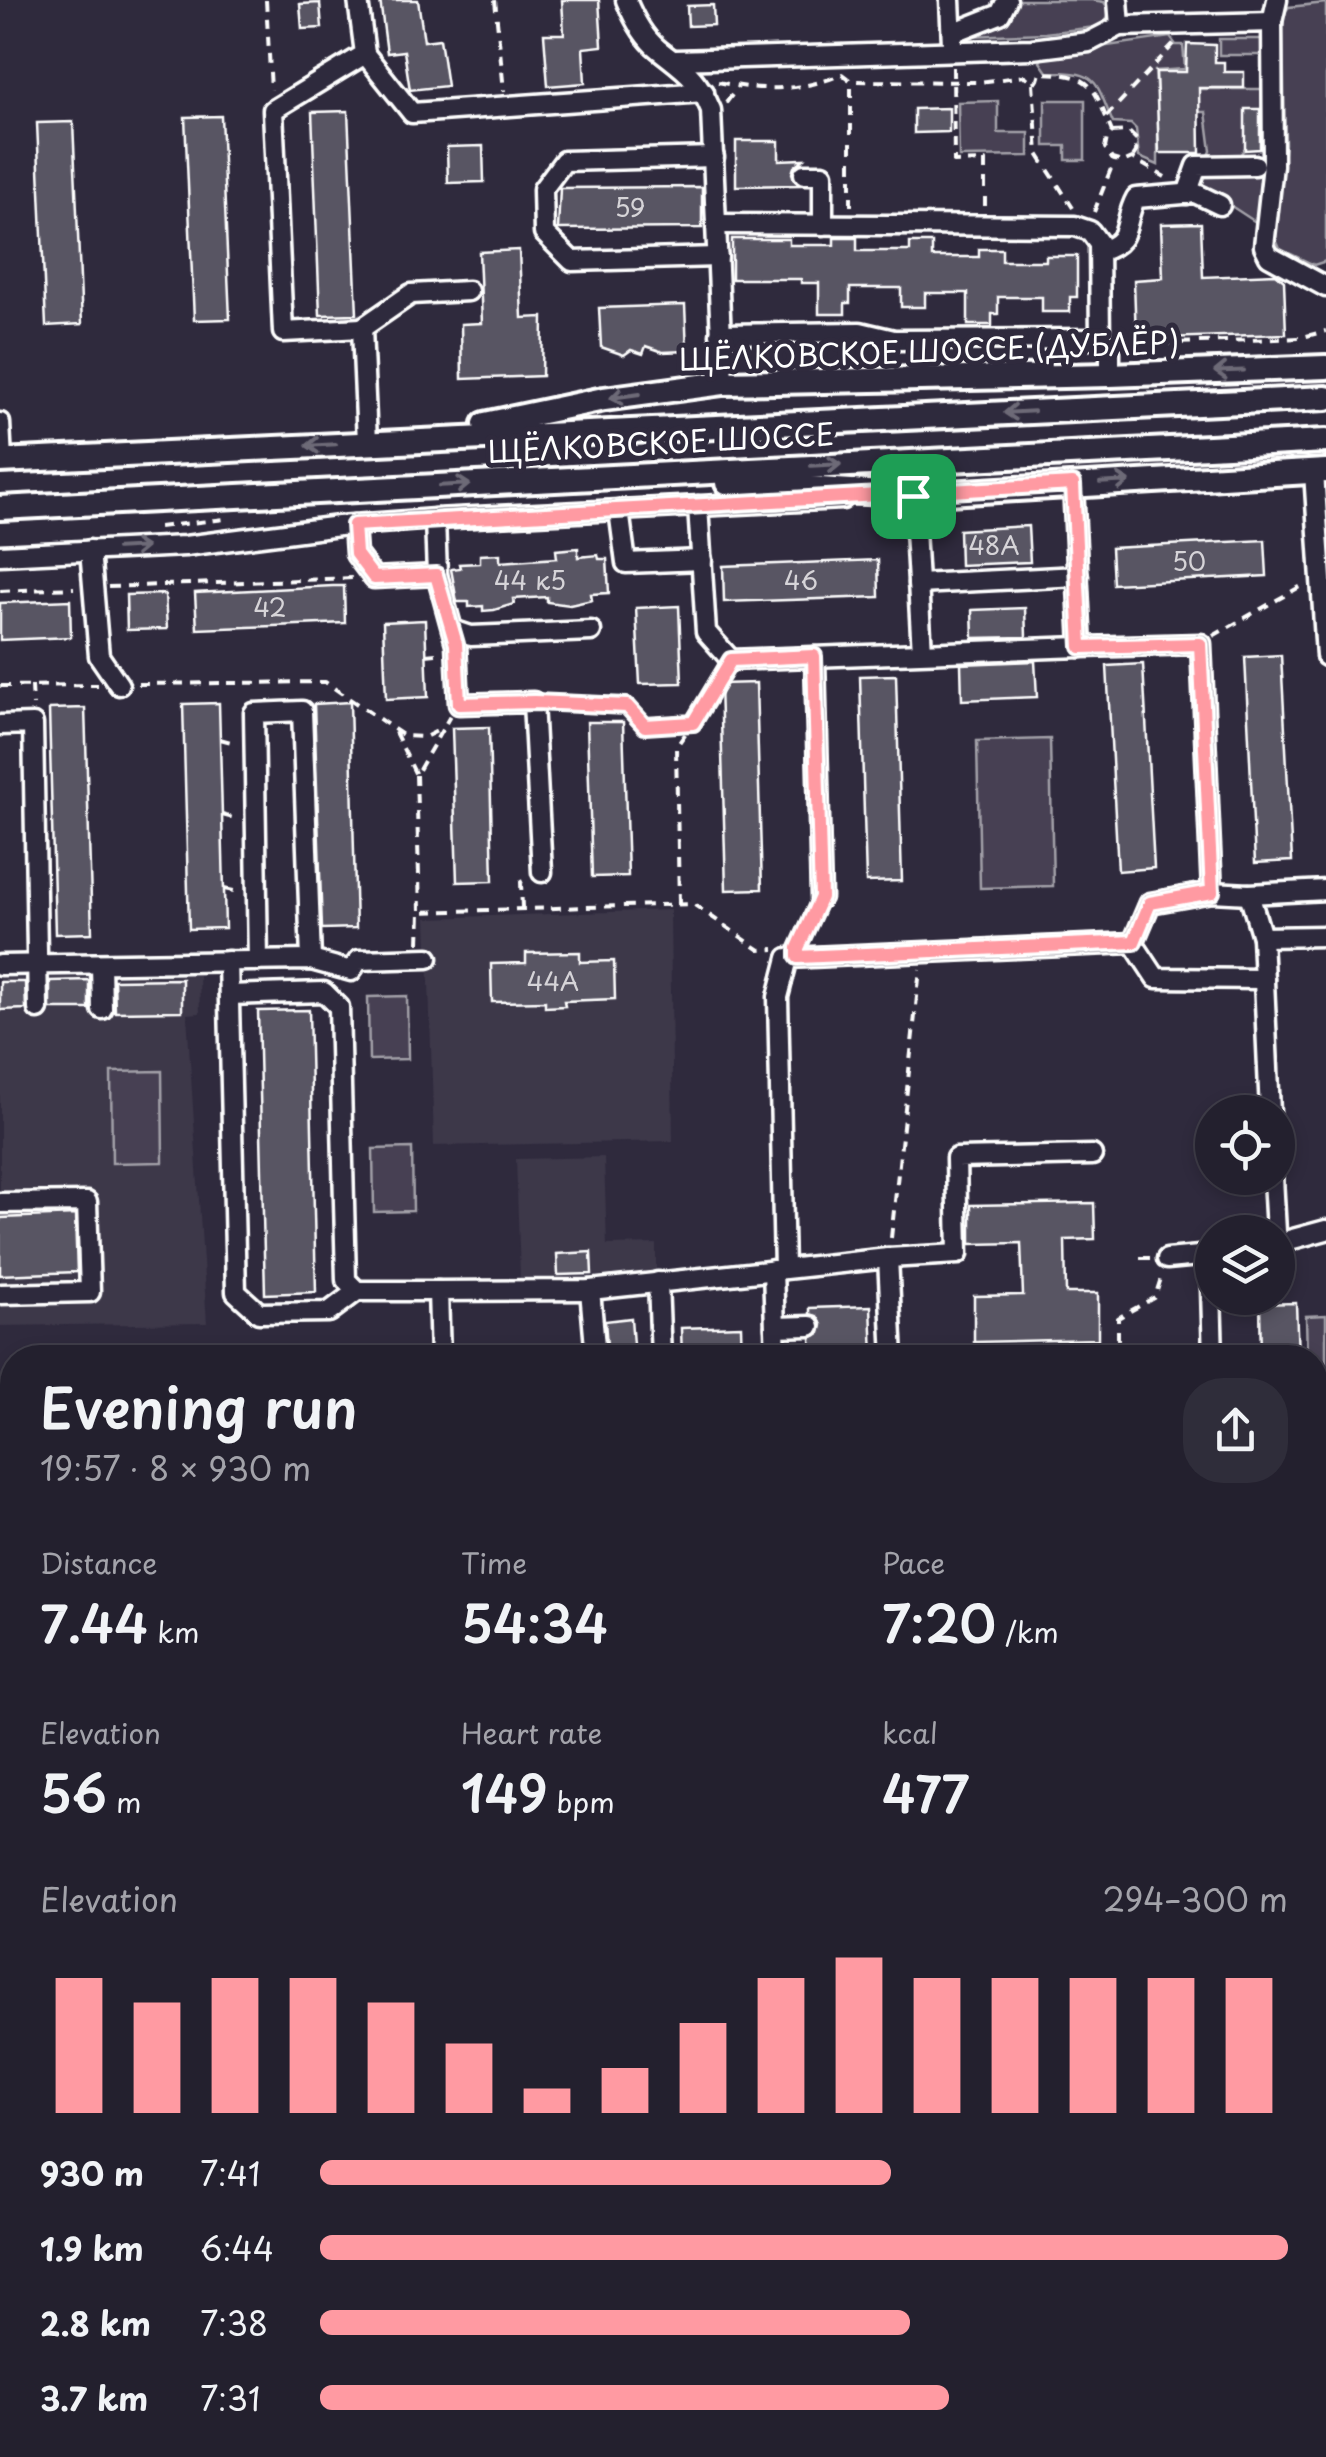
<!DOCTYPE html>
<html lang="en">
<head>
<meta charset="utf-8">
<style>
	:root { --surface:#23202e; --page:#2f2d3a; --text:#f1f3f6; --muted:#a3a3aa; --line:#403e4a; --accent:#ff9aa2 }
	body { margin:0; font-family:"Playpen Sans",sans-serif; background:var(--page); color:var(--text); height:100vh; display:flex; flex-direction:column; font-size:38px; white-space:nowrap }
	* { box-sizing:border-box; margin:0 }
	p { font-size:32px; color:var(--muted) }
	.icon { flex:none; width:55px; height:55px; fill:none; stroke:currentColor; stroke-width:2; stroke-linecap:round; stroke-linejoin:round }
	.map { position:relative; flex:1; overflow:hidden }
	.details { position:absolute; left:0px; top:1345px; width:1328px; height:1112px; display:flex; flex-direction:column; background:var(--surface); border-radius:40px 40px 0 0; box-shadow:0 5px 15px #0003,0 0 0 2px var(--line) }
	.details>* { flex:none }
	.buttons { position:absolute; left:1195px; top:1095px; display:grid; gap:20px }
	.buttons a { display:grid; place-items:center; width:100px; height:100px; border-radius:50%; background:var(--surface); box-shadow:0 5px 15px #0003,0 0 0 2px var(--line); font-size:50px }
	.pin { position:absolute; display:grid; place-items:center; width:85px; height:85px; color:#fff; margin:-42px; border-radius:20px; box-shadow:0 5px 15px #0006 }
	.round { display:grid; place-items:center; flex:none; width:105px; height:105px; border-radius:40px; background:var(--page) }
	.summary { display:flex; align-items:center; justify-content:space-between; height:170px; padding:0 40px }
	h1 { font-size:55px; font-weight:600; line-height:75px }
	.figures { display:grid; grid-template-columns:repeat(3,1fr); gap:15px; height:170px; padding:10px 40px }
	.figures div { display:grid; align-content:center }
	.figures b { font-size:50px; font-weight:600 }
	.figures small { font-size:28px; font-weight:400 }
	.figures p { font-size:28px }
	.chart { height:280px; padding:20px 40px }
	.chart p { display:flex; justify-content:space-between }
	.chart svg { width:100%; height:180px; margin-top:10px; stroke:var(--accent); stroke-width:6 }
	ul { padding:0 40px; list-style:none; font-size:32px }
	li { display:grid; grid-template-columns:160px 120px 1fr; align-items:center; height:75px }
	li i { height:25px; border-radius:12px; background:var(--accent) }
	.map>svg:first-child { display:block }
	.built { fill:#3c3749 }
	.green { fill:#464152; stroke:#a2a0a8; stroke-width:2.5 }
	.building { fill:#595564; stroke:#fff; stroke-width:2.5 }
	.lines { fill:none; stroke-linecap:round; stroke-linejoin:round }
	.minor-casing { stroke:#fff; stroke-width:25 }
	.major-casing { stroke:#fff; stroke-width:30 }
	.path { stroke:#fff; stroke-width:4; stroke-dasharray:10 8; stroke-linecap:butt }
	.minor { stroke:#2f2a3d; stroke-width:18 }
	.major { stroke:#2f2a3d; stroke-width:22 }
	.oneway { stroke:#6d6a77 }
	.route-casing { stroke:#fff; stroke-width:20 }
	.route { stroke:#ff9aa2; stroke-width:12 }
	.labels { text-anchor:middle; stroke-width:10; stroke-linejoin:round; paint-order:stroke }
	.number-label { font-size:25px; fill:#d6d4d8 }
	.street-label { font-size:30px; fill:#fff; stroke:#2f2a3d }
</style>
</head>
<body>
<div class="map">
<svg width="1326" height="2457" viewBox="0 0 1326 2457">
	<rect width="100%" height="100%" fill="#2f2a3d"/>
	<filter id="ink" filterUnits="userSpaceOnUse"><feTurbulence type="fractalNoise" baseFrequency=".01" numOctaves="2"/><feDisplacementMap in="SourceGraphic" scale="20" xChannelSelector="R" yChannelSelector="G"/><feConvolveMatrix kernelMatrix="1 2 1 2 8 2 1 2 1" color-interpolation-filters="sRGB"/></filter>
	<g filter="url(#ink)">
		<g class="built">
			<polygon points="670,910 673,1141 434,1146 427,918"/>
			<polygon points="199,975 200,1013 187,1014 207,1323 0,1326 0,978"/>
			<polygon points="604,1157 607,1245 656,1244 656,1274 520,1278 516,1159"/>
			<polygon points="12,1535 12,1956 0,1956 0,1536"/>
			<rect x="0" y="1979" width="12" height="220"/>
		</g>
		<g class="green">
			<path d="M1015 0H1092L1104 2 1110 11 1104 26 1045 33 969 36C987 27 1008 21 1015 0Z"/>
			<polygon points="1326,3 1326,261 1314,265 1280,249 1274,235 1285,144 1283,22 1283,14 1289,7"/>
			<path d="M1170 37 1176 45H1183L1185 69 1155 71 1156 89H1265L1266 147 1244 149 1239 157 1207 159 1211 151 1206 112H1158V165L1139 157 1136 129 1131 124 1113 123C1094 78 1099 72 1047 72L1040 62 1044 55Z"/>
			<polygon points="1219,39 1261,39 1267,47 1259,55 1219,55"/>
			<polygon points="1045,100 1085,100 1085,160 1066,160 1066,146 1045,146"/>
			<polygon points="998,101 998,133 1029,133 1029,156 959,157 958,102"/>
			<polygon points="1266,170 1257,223 1196,183 1200,171"/>
			<polygon points="1050,739 1053,886 980,888 977,741"/>
			<polygon points="407,996 408,1059 369,1060 368,997"/>
			<polygon points="162,1071 163,1162 112,1163 111,1072"/>
			<polygon points="412,1148 413,1211 374,1212 373,1149"/>
			<polygon points="1326,1315 1326,1527 1315,1527 1315,1358 1307,1357 1306,1316"/>
			<rect x="555" y="2445" width="71" height="12"/>
		</g>
		<g class="building">
			<polygon points="380,0 418,0 424,41 440,39 447,86 410,90 404,51 387,53"/>
			<polygon points="562,0 599,0 602,46 583,48 585,83 548,86 544,34 564,34"/>
			<polygon points="320,3 322,28 302,29 300,4"/>
			<polygon points="713,5 714,25 688,26 687,6"/>
			<polygon points="1187,44 1215,45 1215,62 1224,62 1224,72 1244,72 1244,88 1199,88 1200,153 1159,153 1156,72 1186,72"/>
			<polygon points="949,108 949,132 914,133 914,109"/>
			<polygon points="1245,109 1260,109 1260,149 1245,150"/>
			<polygon points="348,111 357,314 320,315 312,112"/>
			<polygon points="221,116 230,319 194,320 185,117"/>
			<polygon points="73,122 82,324 46,326 37,123"/>
			<polygon points="736,141 779,141 779,160 804,159 794,167 792,173 799,185 736,186"/>
			<polygon points="483,146 484,182 448,183 447,147"/>
			<polygon points="702,187 702,228 558,229 560,188"/>
			<polygon points="1201,223 1203,277 1276,274 1284,281 1286,334 1136,339 1134,280 1163,278 1161,224"/>
			<polygon points="834,238 857,238 857,251 910,251 910,243 932,243 932,257 979,257 979,249 1002,249 1002,261 1046,261 1046,256 1077,256 1077,297 1070,297 1070,312 1042,312 1042,297 998,297 998,314 992,314 992,325 968,325 968,293 925,293 925,307 901,307 901,288 850,288 850,303 845,303 845,314 819,314 819,283 801,283 801,279 732,279 732,239 789,239 789,245 834,245"/>
			<polygon points="519,250 522,318 543,317 542,376 462,379 461,324 482,323 479,252"/>
			<polygon points="685,305 687,351 663,352 646,346 643,354 631,350 624,355 601,347 599,308"/>
			<polygon points="1028,526 1030,562 960,565 959,530"/>
			<polygon points="1265,540 1267,576 1113,584 1111,548"/>
			<polygon points="578,548 578,557 598,555 599,559 607,559 609,593 591,594 592,600 570,605 547,602 547,597 513,599 514,604 494,610 483,611 483,606 469,607 469,602 457,602 451,569 460,568 459,564 480,563 480,555 500,554 500,562 557,558 556,550"/>
			<polygon points="878,560 879,597 724,602 723,566"/>
			<polygon points="333,586 344,586 345,623 197,629 195,593"/>
			<polygon points="165,594 167,629 127,630 126,595"/>
			<polygon points="70,600 71,637 0,640 0,603"/>
			<polygon points="679,606 682,683 640,684 636,608"/>
			<polygon points="1025,608 1026,637 973,638 972,610"/>
			<polygon points="425,620 428,697 386,699 383,622"/>
			<polygon points="1281,655 1292,861 1255,863 1245,657"/>
			<polygon points="1035,661 1037,697 962,700 961,664"/>
			<polygon points="1143,664 1154,868 1118,871 1107,666"/>
			<polygon points="896,675 902,881 866,882 860,676"/>
			<polygon points="756,683 762,889 726,890 720,684"/>
			<polygon points="350,702 356,928 322,929 314,704"/>
			<polygon points="219,703 225,928 189,929 183,704"/>
			<polygon points="85,708 92,933 55,934 49,709"/>
			<polygon points="587,722 623,722 628,876 592,877"/>
			<polygon points="489,727 493,881 457,882 452,728"/>
			<polygon points="580,952 580,962 614,961 615,999 564,1001 565,1006 545,1007 545,1001 492,1002 491,964 526,963 526,953"/>
			<polygon points="182,979 182,1011 115,1012 114,980"/>
			<polygon points="89,980 89,1009 50,1009 50,981"/>
			<polygon points="0,982 25,982 26,1009 0,1010"/>
			<polygon points="309,1010 316,1292 265,1294 258,1011"/>
			<polygon points="1094,1203 1095,1239 1065,1240 1066,1293 1098,1293 1098,1339 974,1342 974,1296 1023,1295 1021,1243 971,1244 971,1205"/>
			<polygon points="75,1215 77,1272 0,1275 0,1218"/>
			<polygon points="591,1252 592,1274 558,1275 557,1254"/>
			<polygon points="1296,1303 1298,1358 1261,1358 1260,1304"/>
			<polygon points="871,1306 873,1358 812,1358 811,1338 820,1333 822,1325 817,1316 810,1314 810,1308"/>
			<polygon points="631,1318 634,1358 608,1358 605,1321"/>
			<polygon points="741,1326 742,1358 682,1358 681,1328"/>
		</g>
		<g class="lines">
			<defs>
				<g id="minor">
					<polyline points="358,0 365,54 273,110 283,332 362,328 367,442"/>
					<path d="M626 0C633 17 643 37 658 49 684 70 697 76 711 110L723 383"/>
					<polyline points="950,0 952,44"/>
					<polyline points="1118,0 1120,26"/>
					<polyline points="1272,22 1277,0"/>
					<polyline points="952,33 1000,14 1007,0"/>
					<polyline points="365,54 412,113 704,92"/>
					<polyline points="676,60 1032,49 1089,42 1120,26 1272,22 1273,165 1264,246 1269,256 1326,287"/>
					<polyline points="714,157 564,161 543,189 544,233 572,261 718,257"/>
					<polyline points="804,174 823,174 823,225"/>
					<polyline points="1187,194 1197,166 1255,165"/>
					<polyline points="717,224 1075,226 1090,231 1099,243 1100,339 1110,345 1110,375"/>
					<path d="M1100 251C1134 242 1122 223 1136 198L1195 193 1220 205"/>
					<polyline points="362,328 411,294 468,291"/>
					<polyline points="720,334 860,332 894,340 1100,339"/>
					<polyline points="0,423 2,460"/>
					<polyline points="1314,472 1326,656"/>
					<polyline points="1073,485 1081,647 1201,644 1212,892"/>
					<polyline points="903,496 913,495 922,652"/>
					<polyline points="698,506 706,632 731,660 1081,647"/>
					<polyline points="619,510 626,563 702,560"/>
					<polyline points="435,519 437,575 456,644 459,704 533,702 542,872"/>
					<polyline points="354,525 356,554 374,578 437,575"/>
					<polyline points="90,550 99,656 119,685"/>
					<polyline points="0,555 185,546 339,526 435,519 842,499"/>
					<polyline points="918,584 1078,576"/>
					<polyline points="453,630 471,636 591,631"/>
					<polyline points="815,657 821,897"/>
					<polyline points="0,725 33,724 38,1009"/>
					<polyline points="1249,894 1262,937 1270,1112"/>
					<polyline points="1262,937 1326,936"/>
					<polyline points="228,961 236,1292 259,1313 329,1312 357,1291 438,1291"/>
					<polyline points="258,961 254,713 302,711 311,960"/>
					<polyline points="101,964 102,1009"/>
					<polyline points="0,965 311,960 351,971 359,960 428,958"/>
					<polyline points="1264,979 1156,978 1133,943 1150,903 1212,892 1249,894 1326,890"/>
					<polyline points="229,995 324,992 339,1007 346,1280 357,1291"/>
					<polyline points="1273,1178 1276,1232"/>
					<polyline points="0,1203 87,1202 90,1292 0,1294"/>
					<polyline points="1278,1243 1326,1230"/>
					<polyline points="1212,1255 1210,1255 1213,1358"/>
					<polyline points="888,1258 893,1358"/>
					<polyline points="1167,1259 1210,1255"/>
					<polyline points="784,1269 778,997 788,958 1133,943"/>
					<polyline points="773,1270 776,1358"/>
					<polyline points="658,1282 661,1358"/>
					<polyline points="590,1290 596,1358"/>
					<polyline points="775,1327 810,1326"/>
					<polyline points="440,1358 438,1291 590,1290 888,1258 958,1254 956,1158 1092,1155"/>
					<polyline points="0,1522 12,1522"/>
					<polyline points="1315,1567 1326,1567"/>
					<polyline points="1315,1902 1326,1902"/>
					<polyline points="0,1997 12,1996"/>
					<polyline points="0,2158 12,2157"/>
					<polyline points="1315,2236 1326,2236"/>
					<polyline points="0,2248 6,2248"/>
					<polyline points="0,2280 12,2280"/>
					<polyline points="21,2445 22,2457"/>
					<polyline points="65,2445 66,2457"/>
					<polyline points="268,2445 268,2457"/>
					<polyline points="317,2445 317,2457"/>
					<polyline points="535,2445 535,2457"/>
					<polyline points="647,2445 647,2457"/>
				</g>
				<g id="major">
					<polyline points="485,424 604,399 723,383 1110,375 1326,367"/>
					<polyline points="0,461 1326,398"/>
					<polyline points="727,483 913,495 1326,471"/>
					<polyline points="0,508 1326,441"/>
				</g>
			</defs>
			<use href="#minor" class="minor-casing"/>
			<use href="#major" class="major-casing"/>
			<g class="path">
				<polyline points="266,0 271,90"/>
				<polyline points="495,0 504,91"/>
				<polyline points="953,67 954,162 985,161 985,206"/>
				<path d="M718 82C760 91 802 92 842 74L851 81 979 82 1025 76 1033 83 1038 80 1040 73C1094 74 1093 86 1112 132L1107 138 1105 148 1112 159 1123 162 1132 158 1165 177"/>
				<polyline points="1033,83 1038,154 1073,208"/>
				<polyline points="726,103 738,87"/>
				<polyline points="1106,117 1174,44"/>
				<polyline points="1112,132 1128,131 1137,140 1136,152 1132,158"/>
				<polyline points="851,206 851,81"/>
				<polyline points="1094,212 1114,161"/>
				<polyline points="1127,345 1299,338 1326,331"/>
				<polyline points="159,527 224,519"/>
				<polyline points="108,587 354,578"/>
				<polyline points="0,591 74,588"/>
				<polyline points="1213,636 1305,584"/>
				<polyline points="426,655 437,654"/>
				<polyline points="138,684 325,682 404,736 425,737 439,730"/>
				<polyline points="0,686 98,685"/>
				<polyline points="32,686 33,705"/>
				<polyline points="548,703 627,706 645,726 693,723 722,675"/>
				<polyline points="395,732 416,775 450,716"/>
				<polyline points="220,739 235,743"/>
				<polyline points="416,775 420,910"/>
				<polyline points="222,815 237,819"/>
				<polyline points="224,889 239,892"/>
				<polyline points="679,903 676,747 693,723"/>
				<polyline points="522,908 521,882 525,880"/>
				<polyline points="802,938 815,910"/>
				<polyline points="419,943 420,912 693,904 760,950 774,949"/>
				<polyline points="891,1238 920,969"/>
				<polyline points="1140,1258 1150,1258"/>
				<polyline points="1118,1358 1118,1318 1155,1297 1162,1275"/>
				<polyline points="1315,1534 1326,1507"/>
				<polyline points="1315,1596 1321,1596"/>
				<polyline points="0,1965 12,1965"/>
				<polyline points="986,2445 986,2457"/>
				<polyline points="1250,2445 1252,2457"/>
			</g>
			<use href="#minor" class="minor"/>
			<use href="#major" class="major"/>
		</g>
		<defs><path id="oneway-shaft" d="M-6 0H5M1.5-3L5.5 0L1.5 3" fill="none" stroke-width="1.6" stroke-linecap="round" stroke-linejoin="round" transform="scale(2.5)"/></defs>
		<g class="oneway">
			<use href="#oneway-shaft" transform="translate(1229 371) rotate(178)"/>
			<use href="#oneway-shaft" transform="translate(625 396) rotate(172)"/>
			<use href="#oneway-shaft" transform="translate(1019 412) rotate(177)"/>
			<use href="#oneway-shaft" transform="translate(321 445) rotate(177)"/>
			<use href="#oneway-shaft" transform="translate(826 465) rotate(-3)"/>
			<use href="#oneway-shaft" transform="translate(1115 482) rotate(-3)"/>
			<use href="#oneway-shaft" transform="translate(455 485) rotate(-3)"/>
			<use href="#oneway-shaft" transform="translate(132 548) rotate(-3)"/>
		</g>
	</g>
	<g class="lines" filter="url(#ink)">
		<defs>
			<polygon id="route" points="1073,484 1081,647 1200,644 1212,892 1150,903 1134,942 798,957 798,948 821,897 814,656 731,660 693,723 645,726 627,706 534,702 459,704 456,644 436,575 374,578 356,554 354,525"/>
		</defs>
		<use href="#route" class="route-casing"/>
		<use href="#route" class="route"/>
	</g>
	<g class="labels">
		<g class="number-label">
			<text x="630" y="217">59</text>
			<text x="994" y="555">48А</text>
			<text x="1189" y="571">50</text>
			<text x="530" y="590">44 к5</text>
			<text x="801" y="590">46</text>
			<text x="270" y="617">42</text>
			<text x="553" y="991">44А</text>
		</g>
		<g class="street-label">
			<text transform="translate(929 352) rotate(-2)" y="10">ЩЁЛКОВСКОЕ ШОССЕ (ДУБЛЁР)</text>
			<text transform="translate(661 444) rotate(-3)" y="10">ЩЁЛКОВСКОЕ ШОССЕ</text>
		</g>
	</g>
</svg>
<div class="buttons">
<a><svg class="icon" aria-label="locate" viewBox="0 0 24 24"><circle cx="12" cy="12" r="6"/><path d="M12 2v4M12 18v4M2 12h4M18 12h4"/></svg></a>
<a><svg class="icon" aria-label="layers" viewBox="0 0 24 24"><path d="M12 4l9 5-9 5-9-5zM3 14l9 5 9-5"/></svg></a>
</div>
<div class="pin" style="left:913px;top:496px;background:#1e9e55"><svg class="icon" aria-label="arrive" viewBox="0 0 24 24"><path d="M6 21V4h12l-3 4 3 4H6"/></svg></div>
<section class="details">
<div class="summary"><div><h1>Evening run</h1><p>19:57 · 8 × 930 m</p></div><a class="round"><svg class="icon" aria-label="share" viewBox="0 0 24 24"><path d="M12 15V3M7 8l5-5 5 5M5 13v7h14v-7"/></svg></a></div>
<div class="figures">
<div><p>Distance</p><b>7.44<small> km</small></b></div>
<div><p>Time</p><b>54:34</b></div>
<div><p>Pace</p><b>7:20<small> /km</small></b></div>
</div>
<div class="figures">
<div><p>Elevation</p><b>56<small> m</small></b></div>
<div><p>Heart rate</p><b>149<small> bpm</small></b></div>
<div><p>kcal</p><b>477</b></div>
</div>
<div class="chart"><p><span>Elevation</span>294–300 m</p>
<svg viewBox="0 0 160 44" preserveAspectRatio="none"><path d="M5 44V11M15 44V17M25 44V11M35 44V11M45 44V17M55 44V27M65 44V38M75 44V33M85 44V22M95 44V11M105 44V6M115 44V11M125 44V11M135 44V11M145 44V11M155 44V11"/></svg>
</div>
<ul>
<li><b>930 m</b>7:41<i style="width:59%"></i></li>
<li><b>1.9 km</b>6:44<i style="width:100%"></i></li>
<li><b>2.8 km</b>7:38<i style="width:61%"></i></li>
<li><b>3.7 km</b>7:31<i style="width:65%"></i></li>
</ul>
</section>
</div>
</body>
</html>
